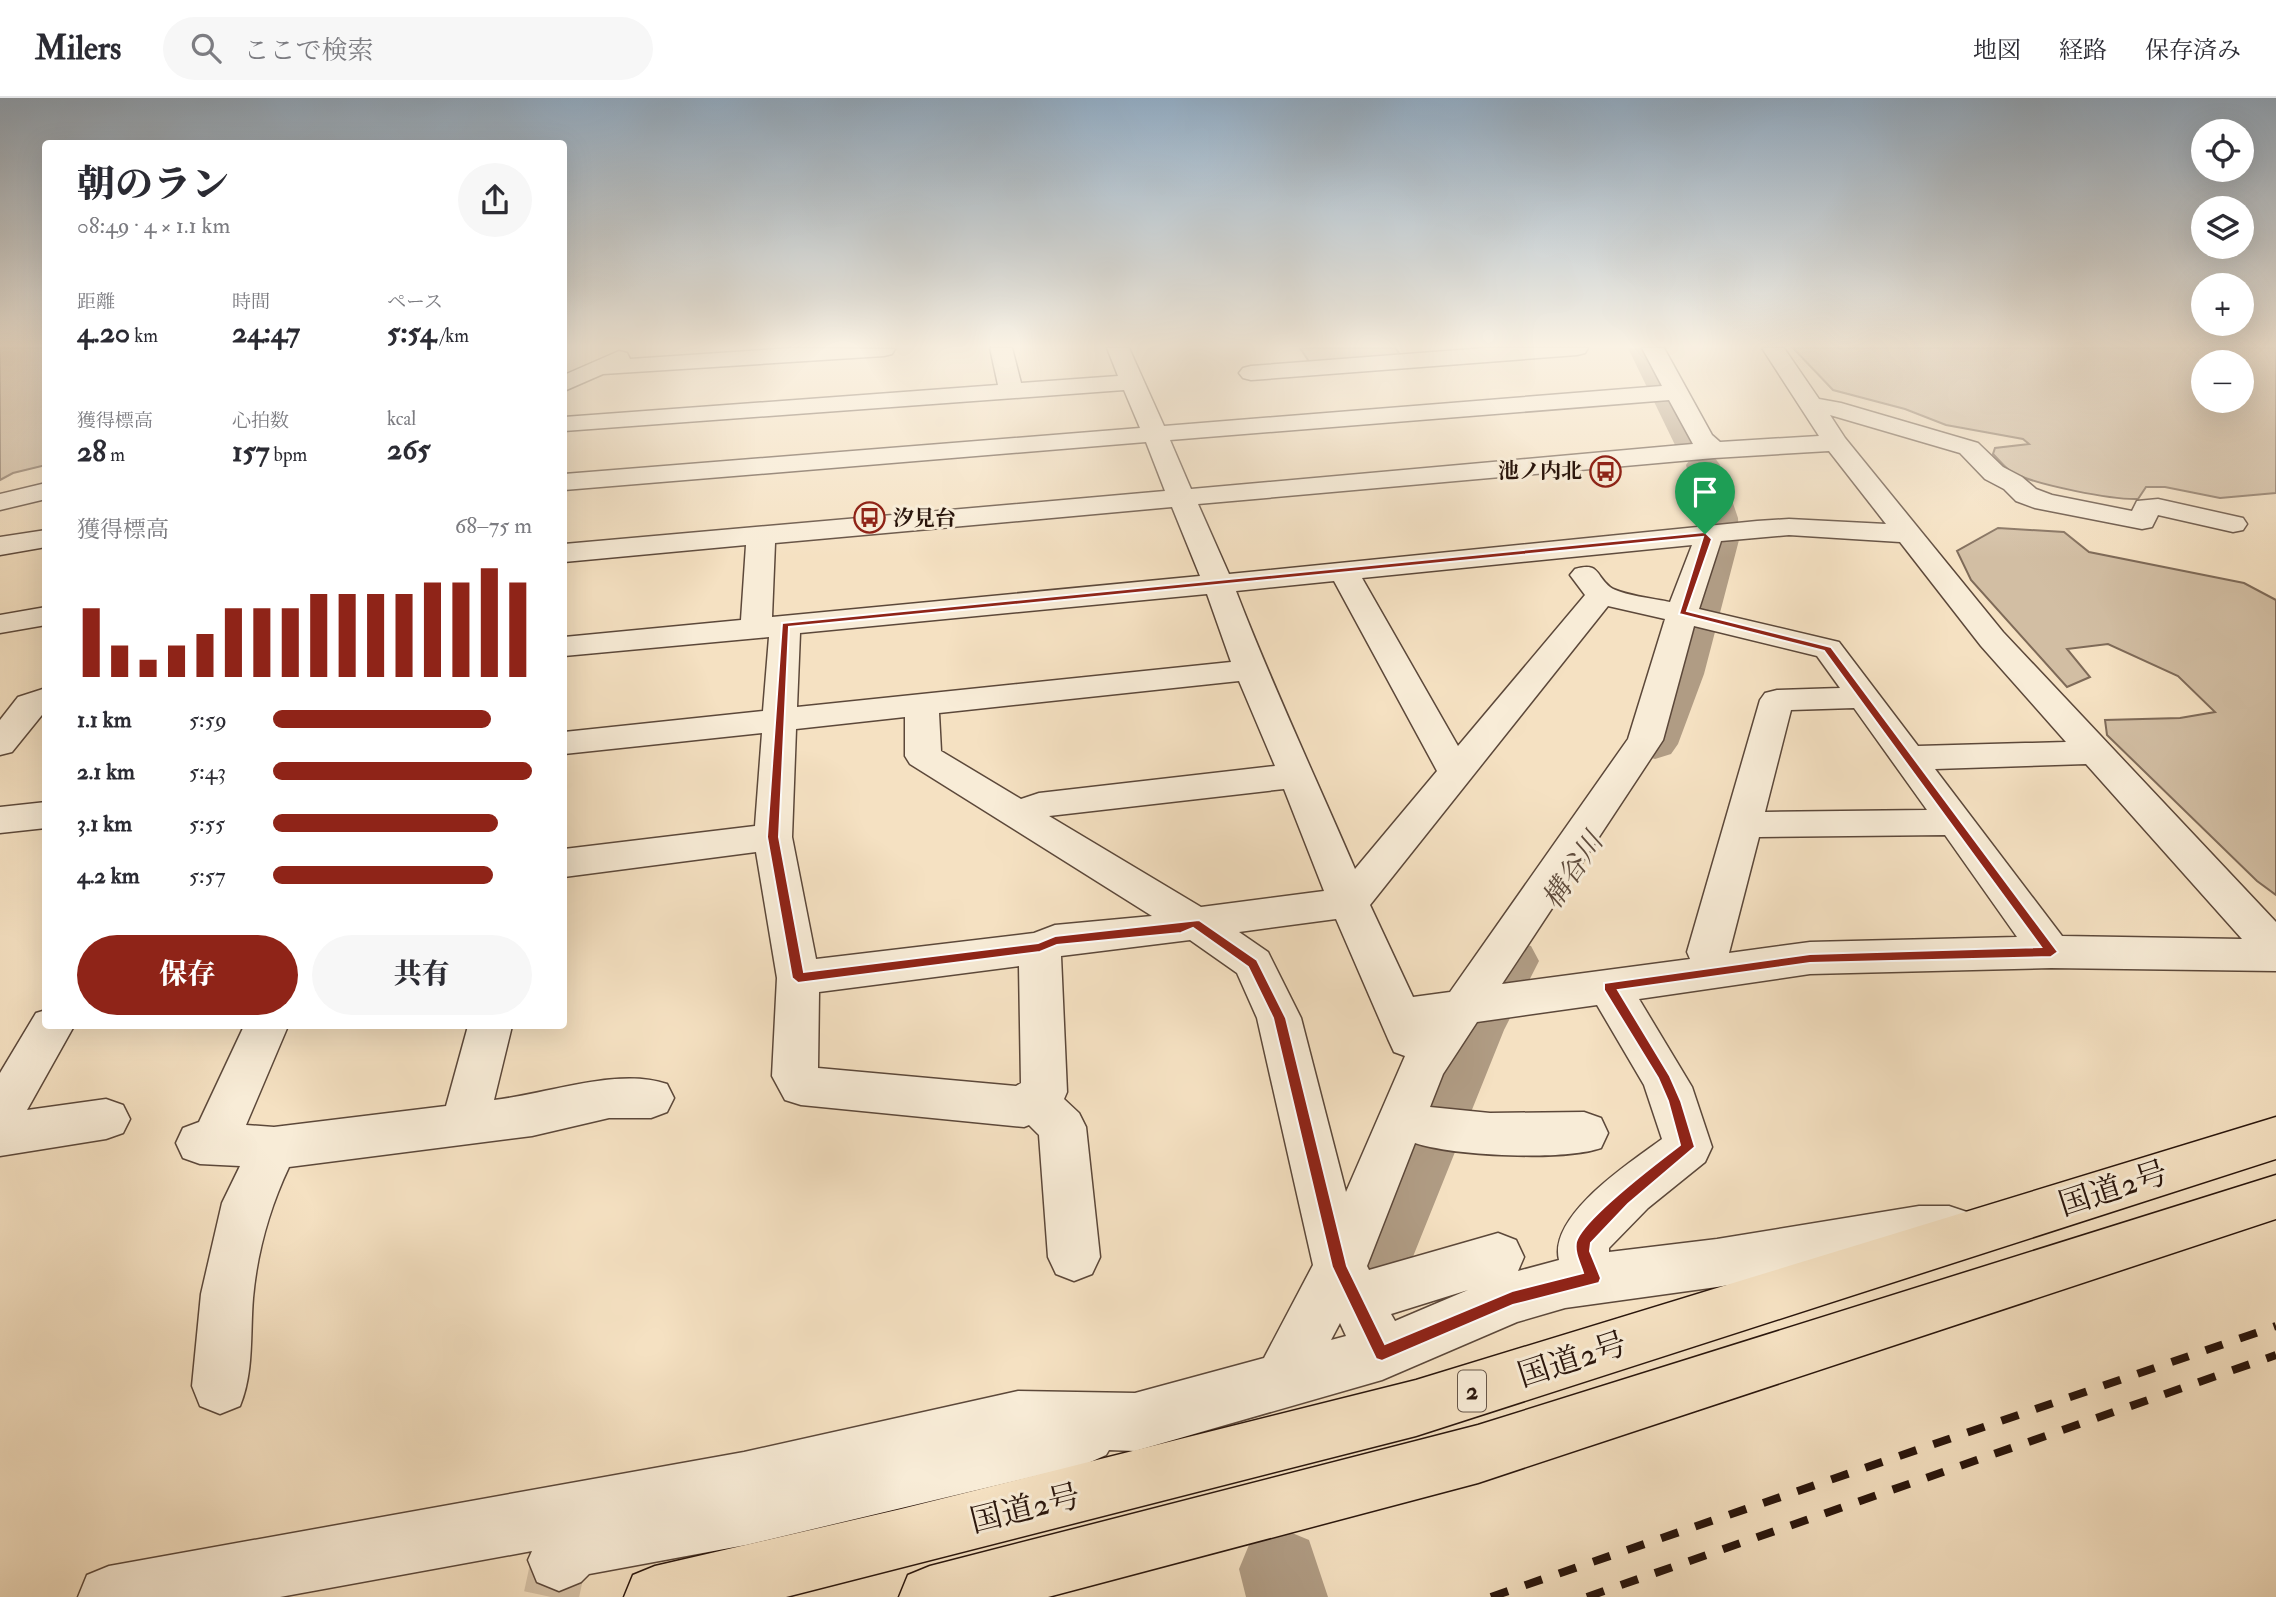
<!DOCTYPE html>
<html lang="ja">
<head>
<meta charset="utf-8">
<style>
	:root { --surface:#fff; --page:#f7f7f7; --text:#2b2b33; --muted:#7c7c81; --line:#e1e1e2; --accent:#8f2418 }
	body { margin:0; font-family:"IM FELL Double Pica","Noto Serif JP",serif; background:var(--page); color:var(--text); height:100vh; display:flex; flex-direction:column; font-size:26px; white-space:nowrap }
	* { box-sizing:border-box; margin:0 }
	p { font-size:23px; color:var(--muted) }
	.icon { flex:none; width:38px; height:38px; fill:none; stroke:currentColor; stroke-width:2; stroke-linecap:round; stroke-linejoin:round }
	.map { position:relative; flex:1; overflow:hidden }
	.side { position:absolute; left:42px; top:42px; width:525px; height:889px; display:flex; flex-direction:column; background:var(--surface); border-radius:7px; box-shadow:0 7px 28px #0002 }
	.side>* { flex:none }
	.tools { position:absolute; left:2191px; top:21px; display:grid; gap:14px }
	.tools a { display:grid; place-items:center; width:63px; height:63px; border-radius:50%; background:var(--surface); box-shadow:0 7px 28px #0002; font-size:35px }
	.pin { position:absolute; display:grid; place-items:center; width:60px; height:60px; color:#fff; margin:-72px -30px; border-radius:50% 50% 50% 0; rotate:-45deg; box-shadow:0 0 7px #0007 }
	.pin .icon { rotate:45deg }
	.round { display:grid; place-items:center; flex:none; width:74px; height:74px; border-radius:37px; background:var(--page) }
	.head { display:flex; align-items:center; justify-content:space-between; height:119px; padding:0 35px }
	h1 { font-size:38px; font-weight:800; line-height:52px }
	.stats { display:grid; grid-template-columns:repeat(3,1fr); gap:10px; height:119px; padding:7px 35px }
	.stats div { display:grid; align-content:center }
	.stats b { font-size:30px; font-weight:800 }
	.stats small { font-size:19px; font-weight:400 }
	.stats p { font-size:19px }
	.chart { height:196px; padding:14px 35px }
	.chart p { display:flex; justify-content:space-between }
	.chart svg { width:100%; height:126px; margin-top:7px; stroke:var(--accent); stroke-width:6 }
	.primary-button { display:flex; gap:14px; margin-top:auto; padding:14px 35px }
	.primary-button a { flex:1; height:80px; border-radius:42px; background:var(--accent); color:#fff; font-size:28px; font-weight:800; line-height:80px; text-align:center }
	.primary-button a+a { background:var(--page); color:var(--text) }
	ul { padding:0 35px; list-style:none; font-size:23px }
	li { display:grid; grid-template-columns:112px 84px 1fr; align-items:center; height:52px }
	li i { height:18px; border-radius:9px; background:var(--accent) }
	header { display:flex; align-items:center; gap:42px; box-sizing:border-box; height:98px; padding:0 35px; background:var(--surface); border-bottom:2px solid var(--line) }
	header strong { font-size:33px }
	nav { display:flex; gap:38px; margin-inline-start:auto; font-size:24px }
	.search { width:490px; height:63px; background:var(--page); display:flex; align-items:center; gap:18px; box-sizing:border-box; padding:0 24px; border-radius:38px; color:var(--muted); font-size:26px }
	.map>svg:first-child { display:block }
	.green { fill:#d2bea3; stroke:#7e6a58; stroke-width:2; fill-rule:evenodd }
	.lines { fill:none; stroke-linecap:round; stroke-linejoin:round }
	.river { fill:#b09c84; fill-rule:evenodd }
	.minor-tunnel { stroke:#d6c2a7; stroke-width:55; stroke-dasharray:55 28; stroke-linecap:butt }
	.minor-casing { stroke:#5c483a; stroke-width:3 }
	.highway-casing { stroke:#29150c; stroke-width:3 }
	.minor { fill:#f8ecd7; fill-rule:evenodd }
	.highway { fill:#f5e1c2; fill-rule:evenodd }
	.rail { stroke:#29150c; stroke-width:8; stroke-dasharray:18 18; stroke-linecap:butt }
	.route { fill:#8f2418; stroke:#fff; stroke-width:2; fill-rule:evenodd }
	.labels { text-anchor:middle; stroke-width:6; stroke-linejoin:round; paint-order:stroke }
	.far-poi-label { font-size:21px; font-weight:bold; fill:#29150c; stroke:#f8ecd7; text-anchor:end }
	.shield { fill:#f8ecd7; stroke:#675649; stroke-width:2 }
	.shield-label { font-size:24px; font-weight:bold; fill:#29150c }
	.water-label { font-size:28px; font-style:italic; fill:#5f4b3c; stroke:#f8ecd7 }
	.near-street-label { font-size:32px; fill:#29150c; stroke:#f8ecd7 }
</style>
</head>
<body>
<header>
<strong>Milers</strong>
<div class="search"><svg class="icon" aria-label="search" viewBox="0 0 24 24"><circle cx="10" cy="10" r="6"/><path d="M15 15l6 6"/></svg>ここで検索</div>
<nav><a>地図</a><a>経路</a><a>保存済み</a></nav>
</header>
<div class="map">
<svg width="2276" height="1499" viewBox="0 0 2276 1499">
	<rect width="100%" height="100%" fill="#f5e1c2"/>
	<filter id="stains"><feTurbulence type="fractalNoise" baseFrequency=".00286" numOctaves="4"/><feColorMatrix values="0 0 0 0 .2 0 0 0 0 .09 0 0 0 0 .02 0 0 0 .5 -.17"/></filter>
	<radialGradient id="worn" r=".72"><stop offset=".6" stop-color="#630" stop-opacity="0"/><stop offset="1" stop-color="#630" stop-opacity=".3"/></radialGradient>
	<g class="green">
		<polygon points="0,250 45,250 46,367 13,375 0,382"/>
		<polygon points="1300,250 1395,250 1401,258 1310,265"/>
		<path d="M1793 250H2276V395L2220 400 2165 389H2146L2138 401C2112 402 2037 387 2013 375 2006 371 1999 362 1993 356L1995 350 2029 346 2023 341 1946 327 1905 311 1833 292ZM2203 264H2242V303H2203Z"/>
		<polygon points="1998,430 2064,434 2089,454 2244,485 2276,502 2276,797 2257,783 2107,637 2105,622 2180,620 2215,614 2178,578 2108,546 2067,551 2090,579 2067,589 1971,482 1957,453"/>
	</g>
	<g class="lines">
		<g class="river">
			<polygon points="1628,250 1658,250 1705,342 1700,349 1688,352 1676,349"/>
			<polygon points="1703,357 1715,360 1720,367 1738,420 1739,442 1704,576 1678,646 1671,656 1655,661 1639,656 1632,646 1660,576 1701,442 1702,420 1686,367 1691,360"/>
			<polygon points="1511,842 1531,848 1539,863 1504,932 1400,1191 1376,1200 1352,1191 1342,1168 1446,932 1491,848"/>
			<polygon points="1280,1430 1309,1442 1328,1499 1246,1499 1239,1471 1251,1442"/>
		</g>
		<polyline class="minor-tunnel" points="551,1499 559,1462"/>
		<defs>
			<g id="minor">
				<polygon points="792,250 895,251 892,256 884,258 603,276 564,293 564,277 619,253 627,255 630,261"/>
				<path d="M990 250H1012L1021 285 1118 278 1107 250H1129L1164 328 1662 288 1642 250H1664L1712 337 1720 344 1819 338 1762 250H1784L1819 301 1841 305 1978 345 2003 369 2022 379 2036 391 2052 397 2132 413 2137 403 2158 401 2243 420 2247 426 2243 432 2233 434 2158 417 2152 429 2142 431 2035 410 2016 403 2004 391 1985 381 1960 355 1830 317 1845 340 2003 534 2276 824V873L2051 870 1810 876 1639 901 1692 989 1712 1049 1705 1064 1648 1110 1609 1150V1154L1717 1141 1919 1108H1949L1967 1114 1974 1131 1967 1148 1949 1154H1919L1717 1189 1565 1210 1517 1224 1382 1282 1135 1353 1109 1352 1106 1357 1086 1366 746 1447 589 1476 581 1484 559 1493 537 1484 528 1462 532 1453 280 1499H78L87 1477 109 1468 744 1354 1018 1293 1135 1295 1264 1260 1313 1167 1257 920 1237 875 1190 842 1061 858 1067 994 1064 1001 1079 1015 1086 1029 1100 1159 1092 1176 1074 1183 1056 1176 1048 1159 1039 1037 1029 1027 1024 1029 801 1007 785 1002 772 978 777 880 756 754 564 779V751L755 728 762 635 564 656V634L763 613 769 539 564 558V539L741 522 746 447 564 464V446L1165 393 1146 344 564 392V376L1140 330 1124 292 564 333V319L998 287ZM1669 302 1693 346 1191 391 1170 342ZM1829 353 1886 426 1789 421 1757 423 1229 476 1198 406 1714 360ZM1172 409 1200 478 772 519 775 445ZM1789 437 1900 444 1981 548 2066 644 1918 648 1839 544 1699 511 1721 443ZM1692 447 1670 504C1657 501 1620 497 1610 489 1595 477 1600 464 1575 471L1570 477 1585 497 1458 648 1362 480ZM1334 483 1437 673 1355 771C1315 678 1272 587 1236 493ZM1207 496 1231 564 797 609 800 535ZM1608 508 1665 521 1628 641 1450 894 1413 899 1370 807ZM1694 528 1817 558 1840 590 1777 592 1765 595 1760 602 1687 854 1690 861 1502 886 1663 642ZM1239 583 1275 668 1039 695 1021 701 941 653 939 615ZM1854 610 1927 712 1765 714 1791 612ZM905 619V658L910 666 1152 818 1055 827 1034 835 816 861 792 739 796 631ZM2086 666 2242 841 2062 838 1935 671ZM1284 691 1324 793 1201 809 1049 718ZM1945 737 2017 839 1810 844 1729 855 1759 739ZM1336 821 1388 941 1394 954 1405 958 1346 1094 1301 920 1268 854 1239 834ZM1019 868 1021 985 1016 988 818 970 819 894ZM1597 907 1644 987 1662 1041C1631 1064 1548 1117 1559 1162L1518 1173 1524 1159 1516 1142 1498 1135 1369 1172 1367 1168 1415 1045C1454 1058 1563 1063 1601 1050L1608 1035 1601 1020 1584 1014 1490 1015 1430 1009 1443 976 1477 924ZM1468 1192 1395 1223 1391 1216ZM1340 1225 1346 1238 1331 1242Z"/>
				<polygon points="1485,250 1588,250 1585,255 1577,257 1251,282 1243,280 1239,275 1243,270 1251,268"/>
				<polygon points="46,385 46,401 0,412 0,396"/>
				<polygon points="46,432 46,449 0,457 0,439"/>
				<polygon points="46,509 46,527 0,535 0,517"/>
				<polygon points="46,590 46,612 12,654 0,657 0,622 18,599"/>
				<polygon points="46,704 46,730 0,735 0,709"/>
				<polygon points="46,912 46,928 74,928 27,1012 106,1001 123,1007 130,1021 123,1035 106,1041 0,1058 0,975 36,915"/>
				<path d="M244 928H288L246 1027 274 1029 446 1008 468 928H512L494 1002C547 996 618 969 667 986L674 1000 667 1014 651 1020H609L532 1038 289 1069C270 1109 257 1155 253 1200 250 1236 254 1274 240 1308L220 1316 200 1308 192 1288 201 1196 222 1105 240 1068 200 1066 183 1060 176 1045 183 1030 199 1024Z"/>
			</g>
			<g id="highway">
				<polygon points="2276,1019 2276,1061 1416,1338 786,1499 624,1499 633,1477 655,1468 901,1411 1416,1282"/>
				<polygon points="2276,1077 2276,1121 1478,1385 1048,1499 899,1499 908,1477 930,1468 1478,1327"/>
			</g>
		</defs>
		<use href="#minor" class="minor-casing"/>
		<use href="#highway" class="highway-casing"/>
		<use href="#minor" class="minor"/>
		<use href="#highway" class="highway"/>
		<g class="rail">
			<polyline points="1491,1499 2276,1228"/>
			<polyline points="1587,1499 2276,1257"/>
		</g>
	</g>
	<linearGradient id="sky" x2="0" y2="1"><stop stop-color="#91aac0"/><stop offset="0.54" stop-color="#faf2e4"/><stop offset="1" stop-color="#faf2e4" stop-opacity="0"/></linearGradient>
	<rect width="2276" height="460" fill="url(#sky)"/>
	<path class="route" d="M1705 434 1712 441 1687 513 1831 549 2058 854 2051 859 1810 865 1618 892 1670 978 1681 1003 1695 1049 1628 1106 1591 1145 1590 1153 1601 1180 1599 1185 1513 1207 1382 1263 1376 1261 1332 1169 1273 920 1248 869 1193 830 1181 835 1057 847 1040 854 798 885 792 880 767 739 782 525ZM1703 439 1679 516 1824 553 2041 849 1810 856 1604 885V892L1658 980 1668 1003 1680 1047C1659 1063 1582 1121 1576 1144 1574 1155 1580 1165 1583 1175L1512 1193 1385 1246 1347 1168 1286 920 1257 862 1199 822 1055 838 1038 845 804 874 779 739 789 529Z"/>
	<defs>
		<symbol id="bus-ring" viewBox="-11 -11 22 22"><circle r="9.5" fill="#f8ecd7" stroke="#8f2418" stroke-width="1.5"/><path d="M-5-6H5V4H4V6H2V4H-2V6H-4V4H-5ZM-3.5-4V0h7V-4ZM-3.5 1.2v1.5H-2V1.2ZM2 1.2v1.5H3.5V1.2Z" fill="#8f2418"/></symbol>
	</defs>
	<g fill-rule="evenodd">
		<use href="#bus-ring" x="1588" y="356" width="35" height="35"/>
		<use href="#bus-ring" x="852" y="402" width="35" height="35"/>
	</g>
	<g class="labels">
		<g class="far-poi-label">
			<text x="1582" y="380">池ノ内北</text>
			<text x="893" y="427" text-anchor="start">汐見台</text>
		</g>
		<rect class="shield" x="1458" y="1272.5" width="28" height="41" rx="5"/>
		<g class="shield-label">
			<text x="1472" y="1301">2</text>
		</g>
		<g class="water-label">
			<text transform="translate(1572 772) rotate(-56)" y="10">構谷川</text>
		</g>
		<g class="near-street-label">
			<text transform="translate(2113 1090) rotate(-18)" y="11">国道2号</text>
			<text transform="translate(1572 1261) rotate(-18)" y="11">国道2号</text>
			<text transform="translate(1025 1410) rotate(-14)" y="11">国道2号</text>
		</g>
	</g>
	<rect width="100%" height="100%" filter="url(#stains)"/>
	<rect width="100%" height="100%" fill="url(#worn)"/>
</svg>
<div class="tools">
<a><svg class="icon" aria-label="locate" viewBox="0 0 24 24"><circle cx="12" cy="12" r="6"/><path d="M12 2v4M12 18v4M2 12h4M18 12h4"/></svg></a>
<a><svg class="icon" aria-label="layers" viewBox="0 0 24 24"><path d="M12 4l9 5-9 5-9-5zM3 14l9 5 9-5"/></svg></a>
<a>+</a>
<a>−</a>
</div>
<div class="pin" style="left:1705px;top:436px;background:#1e9e55"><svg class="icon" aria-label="arrive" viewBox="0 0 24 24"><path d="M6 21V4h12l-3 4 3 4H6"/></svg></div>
<section class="side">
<div class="head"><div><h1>朝のラン</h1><p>08:49 · 4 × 1.1 km</p></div><a class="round"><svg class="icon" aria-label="share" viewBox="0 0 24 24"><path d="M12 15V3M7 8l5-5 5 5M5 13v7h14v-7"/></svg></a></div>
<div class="stats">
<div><p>距離</p><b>4.20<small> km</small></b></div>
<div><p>時間</p><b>24:47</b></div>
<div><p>ペース</p><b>5:54<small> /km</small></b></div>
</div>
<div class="stats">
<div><p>獲得標高</p><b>28<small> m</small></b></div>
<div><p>心拍数</p><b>157<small> bpm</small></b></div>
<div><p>kcal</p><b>265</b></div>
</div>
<div class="chart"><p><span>獲得標高</span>68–75 m</p>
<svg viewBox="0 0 160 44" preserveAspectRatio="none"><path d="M5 44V20M15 44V33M25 44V38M35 44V33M45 44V29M55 44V20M65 44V20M75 44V20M85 44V15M95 44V15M105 44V15M115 44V15M125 44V11M135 44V11M145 44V6M155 44V11"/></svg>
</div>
<ul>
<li><b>1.1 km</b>5:59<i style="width:84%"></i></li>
<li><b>2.1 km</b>5:43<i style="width:100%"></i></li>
<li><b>3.1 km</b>5:55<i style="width:87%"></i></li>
<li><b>4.2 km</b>5:57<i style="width:85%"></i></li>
</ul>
<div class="primary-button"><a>保存</a><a>共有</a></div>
</section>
</div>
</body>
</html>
